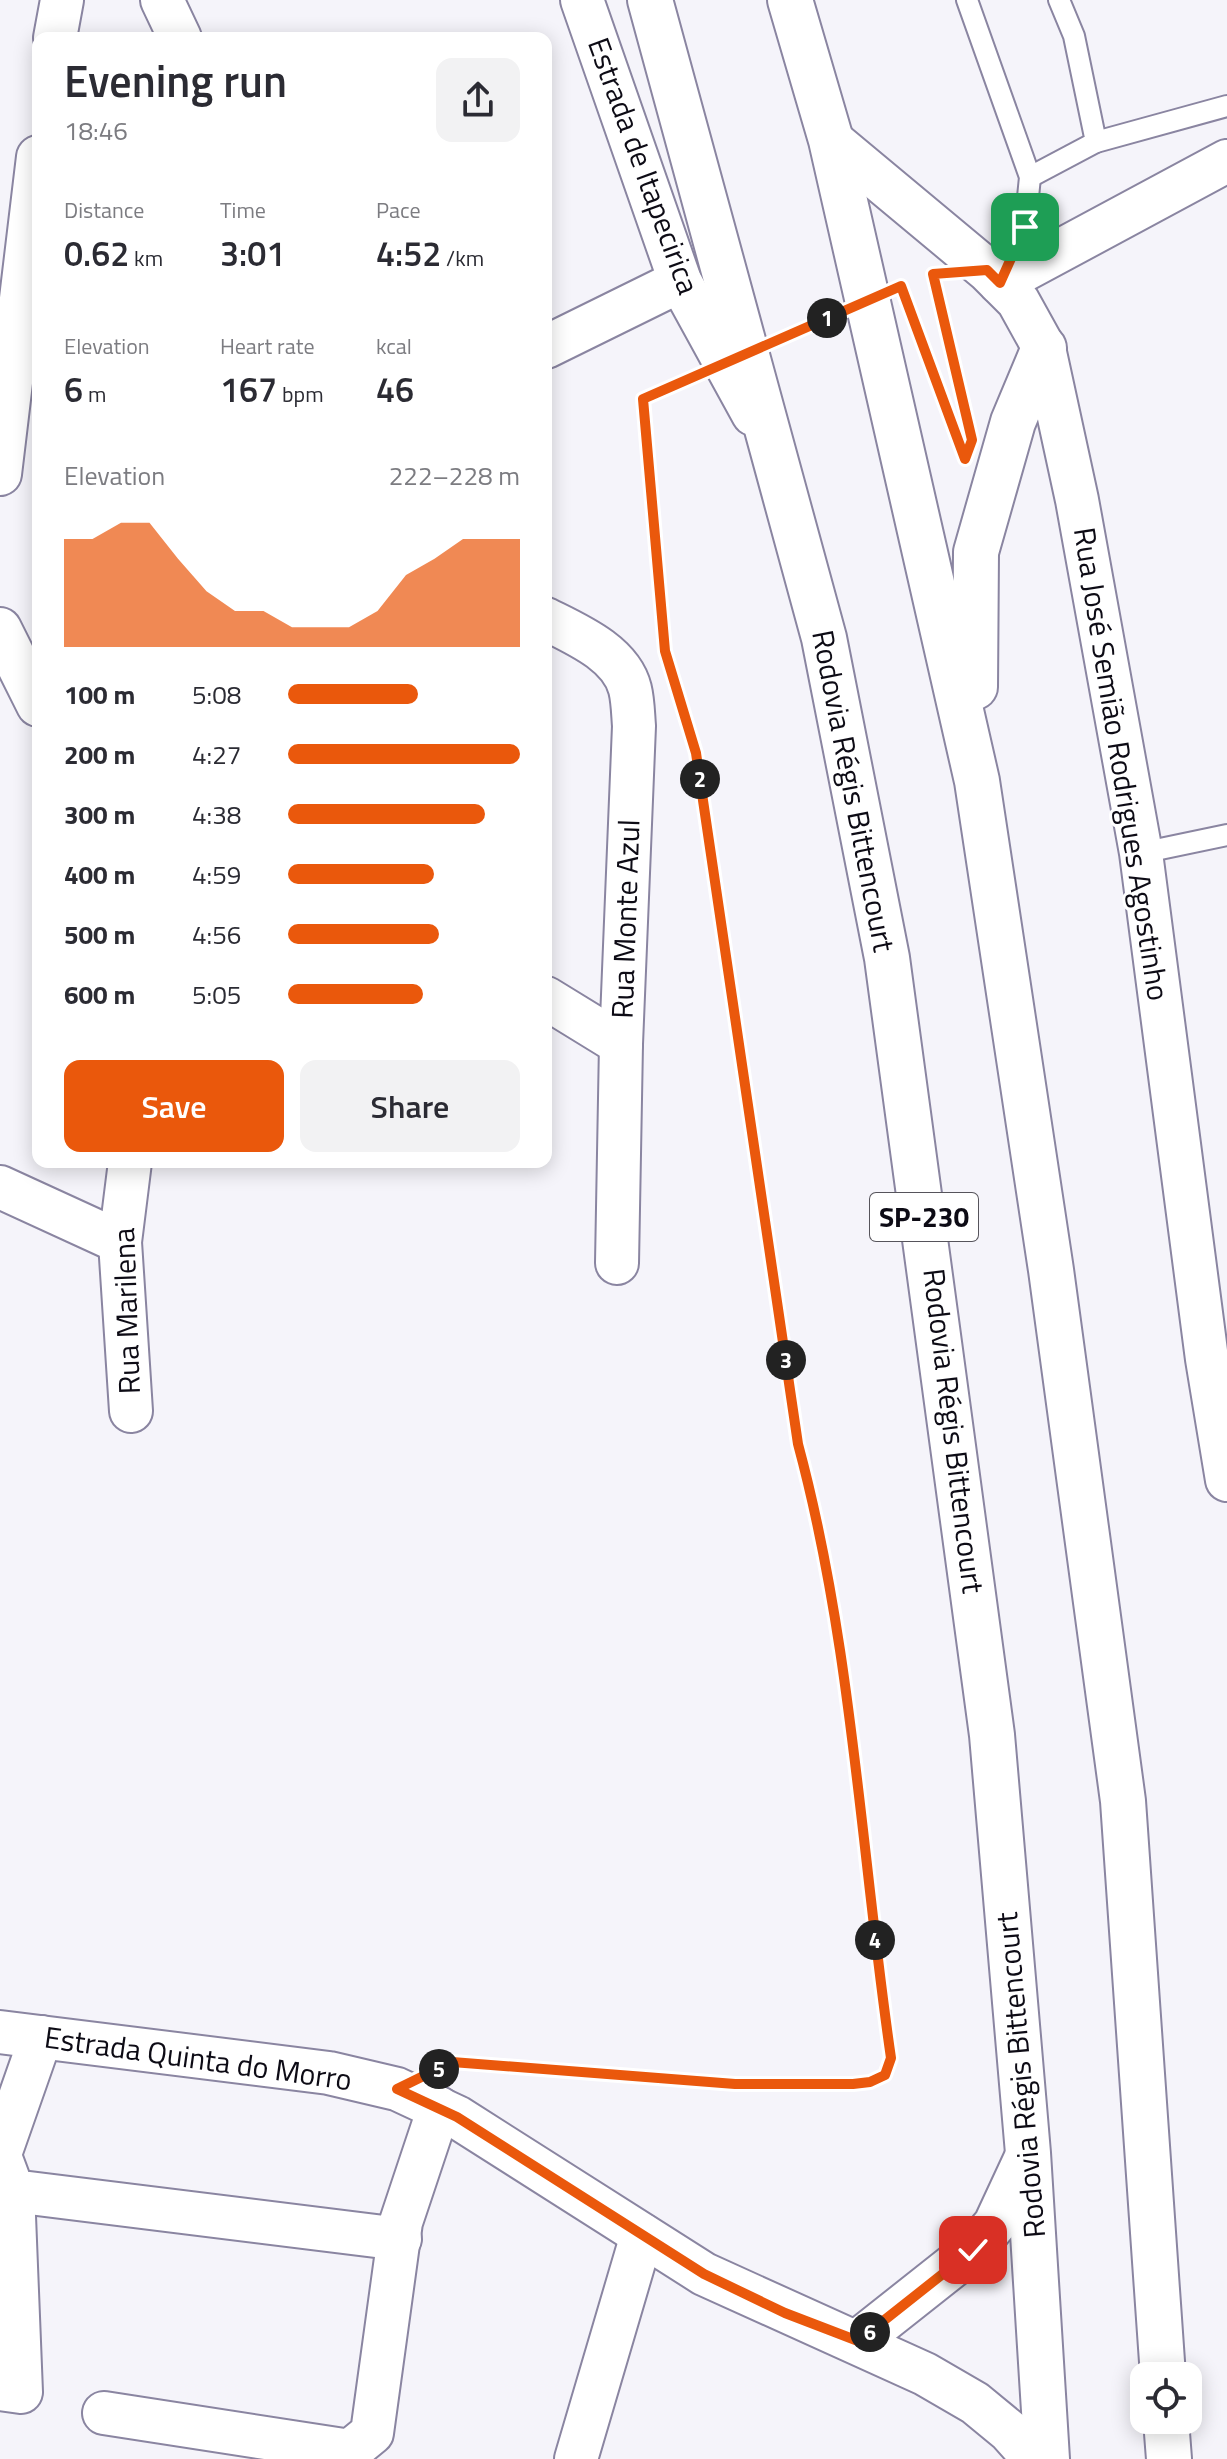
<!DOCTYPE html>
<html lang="en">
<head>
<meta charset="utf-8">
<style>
	:root { --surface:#fff; --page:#f2f2f3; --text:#2b2b33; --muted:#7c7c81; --accent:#ea580c }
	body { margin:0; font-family:"Titillium Web",sans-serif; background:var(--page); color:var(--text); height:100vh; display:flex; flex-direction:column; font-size:30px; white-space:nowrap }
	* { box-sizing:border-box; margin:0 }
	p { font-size:26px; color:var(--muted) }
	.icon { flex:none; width:44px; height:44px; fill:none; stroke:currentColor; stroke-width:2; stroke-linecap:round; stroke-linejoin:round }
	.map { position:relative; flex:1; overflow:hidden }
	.drawer { position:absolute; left:32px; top:32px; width:520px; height:1136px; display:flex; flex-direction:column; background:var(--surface); border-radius:16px; box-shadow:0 4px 20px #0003 }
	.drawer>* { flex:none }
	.fabs { position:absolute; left:1130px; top:2362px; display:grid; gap:16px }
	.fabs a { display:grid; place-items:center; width:72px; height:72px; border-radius:16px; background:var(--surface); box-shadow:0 4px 20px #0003; font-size:40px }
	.pin { position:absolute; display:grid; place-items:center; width:68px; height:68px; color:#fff; margin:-34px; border-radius:16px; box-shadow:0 4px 12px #0006 }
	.km { position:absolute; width:40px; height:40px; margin:-20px; border-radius:50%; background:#222; color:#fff; font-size:22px; line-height:40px; text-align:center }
	.round { display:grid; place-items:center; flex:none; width:84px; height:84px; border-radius:16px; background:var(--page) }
	.headline { display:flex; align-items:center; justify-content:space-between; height:136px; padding:0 32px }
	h1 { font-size:44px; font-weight:600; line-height:60px }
	.metrics { display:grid; grid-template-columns:repeat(3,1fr); gap:12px; height:136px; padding:8px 32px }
	.metrics div { display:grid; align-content:center }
	.metrics b { font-size:34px; font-weight:600 }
	.metrics small { font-size:22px; font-weight:400 }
	.metrics p { font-size:22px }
	.chart { height:224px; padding:16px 32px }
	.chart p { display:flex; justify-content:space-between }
	.chart svg { width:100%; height:144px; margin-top:8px; fill:var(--accent); opacity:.7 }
	.button { display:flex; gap:16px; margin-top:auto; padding:16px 32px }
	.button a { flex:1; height:92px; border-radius:16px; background:var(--accent); color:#fff; font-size:32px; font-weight:600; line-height:92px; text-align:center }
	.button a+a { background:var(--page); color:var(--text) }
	ul { padding:0 32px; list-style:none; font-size:26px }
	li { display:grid; grid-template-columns:128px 96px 1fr; align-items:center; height:60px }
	li i { height:20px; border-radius:10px; background:var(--accent) }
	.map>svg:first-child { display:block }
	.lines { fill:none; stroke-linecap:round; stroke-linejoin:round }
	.lane-casing { stroke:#8a85a1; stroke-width:24 }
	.street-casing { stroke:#8a85a1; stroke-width:46 }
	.highway-casing { stroke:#8a85a1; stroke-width:48 }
	.path { stroke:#7f7e86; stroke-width:5; stroke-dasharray:2 6; stroke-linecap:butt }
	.lane { stroke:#fff; stroke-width:20 }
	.street { stroke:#fff; stroke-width:42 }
	.highway { stroke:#fff; stroke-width:44 }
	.path-bridge { stroke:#7f7e86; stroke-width:5; stroke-dasharray:2 6; stroke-linecap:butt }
	.route-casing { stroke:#fff; stroke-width:16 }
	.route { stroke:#ea580c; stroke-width:10 }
	.labels { text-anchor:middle; stroke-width:6; stroke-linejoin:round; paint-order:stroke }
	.shield { fill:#fff; stroke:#56545b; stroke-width:2 }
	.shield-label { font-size:28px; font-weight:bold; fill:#0d0b15 }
	.street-label { font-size:30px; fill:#0d0b15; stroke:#fff }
</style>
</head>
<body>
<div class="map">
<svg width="1227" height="2459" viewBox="0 0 1227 2459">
	<rect width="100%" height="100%" fill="#f5f4fa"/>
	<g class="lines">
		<defs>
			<g id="lane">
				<polyline points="967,0 1030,177 1025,227 1003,276"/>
				<polyline points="1096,142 1227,106"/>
				<polyline points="1030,177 1096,142 1074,36 1059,0"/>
				<polyline points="1141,853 1227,835"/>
			</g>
			<g id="street">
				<polyline points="162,0 180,38"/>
				<polyline points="582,0 680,281 753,414"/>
				<polyline points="55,38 62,0"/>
				<polyline points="831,140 987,270 1018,301 1044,348 1077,500 1141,853 1207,1359 1227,1480"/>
				<polyline points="1000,283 1227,161"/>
				<polyline points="546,347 680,281"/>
				<polyline points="0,474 38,157"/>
				<path d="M546 619C576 634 621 653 630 689 633 701 633 714 634 726L621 1044 617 1263"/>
				<polyline points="0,629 38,705"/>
				<polyline points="546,998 621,1044"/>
				<polyline points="130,1162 120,1242 131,1411"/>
				<polyline points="0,1187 120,1242"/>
				<polyline points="0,2032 329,2073 397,2089 457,2117 704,2274 925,2374 975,2403 1009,2431 1034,2459"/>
				<polyline points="0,2154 41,2037"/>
				<polyline points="0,2156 13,2191 400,2239"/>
				<polyline points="858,2341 973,2250 995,2224 1028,2153"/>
				<polyline points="0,2389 21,2392 13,2191"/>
				<polyline points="104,2413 350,2451 372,2433 401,2222 439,2108"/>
				<polyline points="576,2459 642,2235"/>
			</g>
			<g id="highway">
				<polyline points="650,0 824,638 887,958 992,1735 1028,2153 1047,2459"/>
				<polyline points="790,0 831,140 977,781 1051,1270 1123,1801 1163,2376"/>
				<polyline points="975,687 976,552 1013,422 1044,348"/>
				<polyline points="1166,2420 1169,2459"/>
			</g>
		</defs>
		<use href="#lane" class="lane-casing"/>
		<use href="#street" class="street-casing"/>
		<use href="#highway" class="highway-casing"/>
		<g class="path">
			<polyline points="935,281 968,423"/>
			<polyline points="925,351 961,447"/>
			<polyline points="643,399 663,652"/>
			<path d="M443 2067 452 2062 735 2084H853L870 2082 885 2075 891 2058C861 1853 852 1644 798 1444L696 753 665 651"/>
		</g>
		<use href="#lane" class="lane"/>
		<use href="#street" class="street"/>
		<use href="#highway" class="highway"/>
		<polyline class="path-bridge" points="643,399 901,286"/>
	</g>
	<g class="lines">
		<defs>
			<path id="route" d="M973 2250 858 2341 785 2313 704 2274 457 2117 397 2089 452 2062 735 2084H853L870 2082 885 2075 891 2058C861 1853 852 1644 798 1444L696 753 665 651 643 399 901 286 965 459 972 440 933 274 987 270 1000 283 1025 227"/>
		</defs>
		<use href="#route" class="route-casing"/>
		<use href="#route" class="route"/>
	</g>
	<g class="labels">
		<rect class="shield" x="870" y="1193" width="108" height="48" rx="6"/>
		<g class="shield-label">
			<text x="924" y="1227">SP-230</text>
		</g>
		<g class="street-label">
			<text transform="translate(643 166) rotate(70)" y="10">Estrada de Itapecirica</text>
			<text transform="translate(1121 764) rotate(81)" y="10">Rua José Semião Rodrigues Agostinho</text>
			<text transform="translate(853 791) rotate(79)" y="10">Rodovia Régis Bittencourt</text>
			<text transform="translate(626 919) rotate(-88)" y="10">Rua Monte Azul</text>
			<text transform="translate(127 1311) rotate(-92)" y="10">Rua Marilena</text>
			<text transform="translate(953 1431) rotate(83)" y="10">Rodovia Régis Bittencourt</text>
			<text transform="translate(198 2059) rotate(8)" y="10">Estrada Quinta do Morro</text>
			<text transform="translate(1021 2075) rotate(-95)" y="10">Rodovia Régis Bittencourt</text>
		</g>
	</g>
</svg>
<div class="fabs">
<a><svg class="icon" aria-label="locate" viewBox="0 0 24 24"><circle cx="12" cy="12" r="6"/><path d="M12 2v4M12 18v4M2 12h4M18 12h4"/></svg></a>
</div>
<div class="pin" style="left:1025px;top:227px;background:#1e9e55"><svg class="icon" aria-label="arrive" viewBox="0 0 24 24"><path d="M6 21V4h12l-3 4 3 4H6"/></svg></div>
<div class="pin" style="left:973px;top:2250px;background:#d93025"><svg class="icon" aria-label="check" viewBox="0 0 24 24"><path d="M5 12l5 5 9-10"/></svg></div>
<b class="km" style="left:827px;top:318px">1</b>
<b class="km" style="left:700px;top:779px">2</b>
<b class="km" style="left:786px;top:1360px">3</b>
<b class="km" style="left:875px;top:1940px">4</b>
<b class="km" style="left:439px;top:2069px">5</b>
<b class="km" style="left:870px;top:2332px">6</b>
<section class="drawer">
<div class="headline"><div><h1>Evening run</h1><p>18:46</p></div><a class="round"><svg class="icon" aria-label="share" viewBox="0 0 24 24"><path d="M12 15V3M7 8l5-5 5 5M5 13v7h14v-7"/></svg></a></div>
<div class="metrics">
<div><p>Distance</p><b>0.62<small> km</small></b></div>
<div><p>Time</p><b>3:01</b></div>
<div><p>Pace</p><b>4:52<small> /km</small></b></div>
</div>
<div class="metrics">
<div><p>Elevation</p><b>6<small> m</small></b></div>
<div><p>Heart rate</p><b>167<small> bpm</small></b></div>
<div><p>kcal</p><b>46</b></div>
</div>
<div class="chart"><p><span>Elevation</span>222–228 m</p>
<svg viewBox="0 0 160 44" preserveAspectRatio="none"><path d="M0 44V11L10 11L20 6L30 6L40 17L50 27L60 33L70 33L80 38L90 38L100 38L110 33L120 22L130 17L140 11L150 11L160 11V44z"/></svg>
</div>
<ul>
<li><b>100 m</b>5:08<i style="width:56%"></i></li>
<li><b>200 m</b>4:27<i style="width:100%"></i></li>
<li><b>300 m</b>4:38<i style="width:85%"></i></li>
<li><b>400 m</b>4:59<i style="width:63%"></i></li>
<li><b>500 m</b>4:56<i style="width:65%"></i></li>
<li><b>600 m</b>5:05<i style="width:58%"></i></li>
</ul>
<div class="button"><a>Save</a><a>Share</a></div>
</section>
</div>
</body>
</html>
